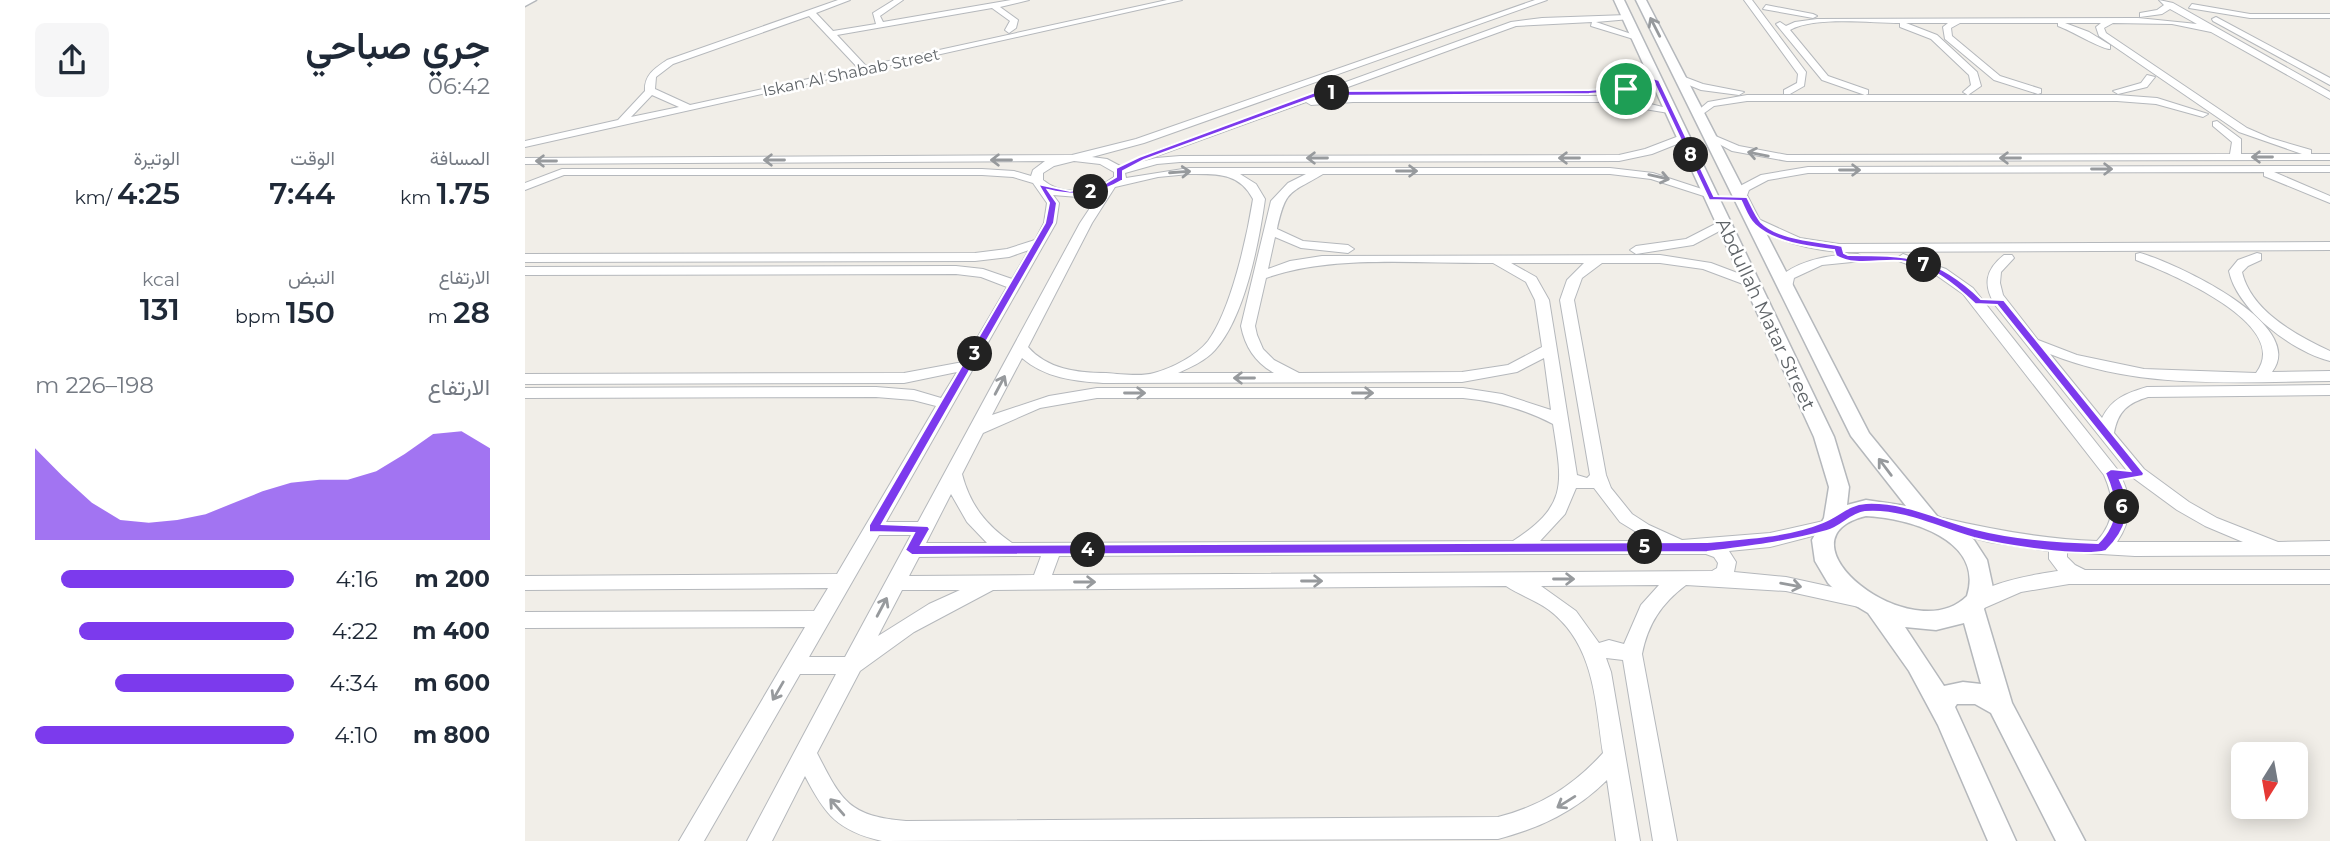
<!DOCTYPE html>
<html lang="ar">
<head>
<meta charset="utf-8">
<style>
	:root { --surface:#fff; --page:#f6f6f7; --text:#1f2937; --muted:#747a83; --accent:#7c3aed }
	body { margin:0; font-family:Montserrat,Vazirmatn,sans-serif; background:var(--page); color:var(--text); direction:rtl; height:100vh; display:flex; flex-direction:column; font-size:26px; white-space:nowrap }
	* { box-sizing:border-box; margin:0 }
	p { font-size:23px; color:var(--muted) }
	.icon { flex:none; width:38px; height:38px; fill:none; stroke:currentColor; stroke-width:2; stroke-linecap:round; stroke-linejoin:round }
	.map { position:relative; flex:1; overflow:hidden; direction:ltr }
	.drawer { display:flex; flex-direction:column; background:var(--surface); width:525px }
	.drawer>* { flex:none }
	.needle { width:46px; rotate:191deg }
	.controls { position:absolute; left:1706px; top:742px; display:grid; gap:14px }
	.controls a { display:grid; place-items:center; width:77px; height:77px; border-radius:10px; background:var(--surface); box-shadow:0 4px 18px #0003; font-size:35px }
	.pin { position:absolute; display:grid; place-items:center; width:60px; height:60px; color:#fff; margin:-30px; border:4px solid #fff; border-radius:50%; box-shadow:0 2px 7px #0007 }
	.km { position:absolute; width:35px; height:35px; margin:-18px; border-radius:50%; background:#222; color:#fff; font-size:19px; line-height:35px; text-align:center }
	.round { display:grid; place-items:center; flex:none; width:74px; height:74px; border-radius:10px; background:var(--page) }
	.summary { display:flex; align-items:center; justify-content:space-between; height:119px; padding:0 35px }
	h1 { font-size:38px; font-weight:600; line-height:52px }
	.metrics { display:grid; grid-template-columns:repeat(3,1fr); gap:10px; height:119px; padding:7px 35px }
	.metrics div { display:grid; align-content:center }
	.metrics b { font-size:30px; font-weight:600 }
	.metrics small { font-size:19px; font-weight:400 }
	.metrics p { font-size:19px }
	.chart { height:196px; padding:14px 35px }
	.chart p { display:flex; justify-content:space-between }
	.chart svg { width:100%; height:126px; margin-top:7px; fill:var(--accent); opacity:.7 }
	ul { padding:0 35px; list-style:none; font-size:23px }
	li { display:grid; grid-template-columns:112px 84px 1fr; align-items:center; height:52px }
	li i { height:18px; border-radius:9px; background:var(--accent) }
	main { display:flex; flex:1; min-height:0 }
	.map>svg:first-child { display:block }
	.lines { fill:none; stroke-linecap:round; stroke-linejoin:round }
	.minor-casing { stroke:#b5b8bc; stroke-width:2 }
	.tertiary-casing { stroke:#b5b8bc; stroke-width:3 }
	.minor { fill:#fff; fill-rule:evenodd }
	.tertiary { fill:#fff; fill-rule:evenodd }
	.oneway { stroke:#979a9d }
	.route { fill:#7c3aed; stroke:#fff; stroke-width:2; fill-rule:evenodd }
	.labels { text-anchor:middle; stroke-width:5; stroke-linejoin:round; paint-order:stroke }
	.far-street-label { font-size:16px; fill:#5f6468; stroke:#fff }
	.street-label { font-size:19px; fill:#5f6468; stroke:#fff }
</style>
</head>
<body>
<main>
<div class="map">
<svg width="1805" height="841" viewBox="0 0 1805 841">
	<rect width="100%" height="100%" fill="#f1eee8"/>
	<g class="lines">
		<defs>
			<g id="minor">
				<path d="M313 0H325L291 13 308 31 351 24 348 13 369 0H378L355 16 358 22 486 0H504L475 7 493 20 491 28 484 33 480 30 485 21 467 8 312 35 341 66 642 0H657L0 147V141L93 120 120 91C119 75 130 68 142 60ZM284 16 333 68 165 105 130 89 131 77 148 64ZM127 95 154 107 106 117Z"/>
				<path d="M1010 0H1022L619 143 567 157 582 159 597 167 631 158 655 156 1094 155 1120 149 1154 136H1162V140L1127 154 1094 161 655 162 632 164 600 173 601 178 664 168H1085L1128 173 1189 193V197L1185 198 1126 179 1085 174H798C765 194 761 188 752 229L778 241 823 245 829 249 823 253 776 248 750 237 743 269 765 261 797 256 1135 255 1186 263 1231 280V286L1226 287 1178 269 1135 263H1077L1057 278 1049 300 1081 475 1086 488 1107 514 1124 525 1157 540 1245 533 1303 520 1309 521 1312 526 1309 531 1303 532 1245 547 1204 551 1211 562 1209 572 1261 577 1334 593 1341 595 1344 600 1341 605 1334 607 1261 591 1161 585C1136 604 1123 624 1117 654L1152 841H1128L1098 660 1081 658 1086 672 1115 841H1091L1082 780C1051 811 1015 828 973 839L357 841C313 831 300 815 280 776L247 841H222L311 674H275L179 841H154L280 627 0 628V612L289 611 303 588 0 590V576L312 574 411 406 388 400 351 397 0 398V388L351 387 389 390 416 398 432 372 379 383 0 384V374L379 373 438 362 482 287 456 277 431 274 0 275V267L431 266 458 269 487 279 504 250 484 257 450 261 0 262V254L450 253 482 249 510 240 519 223 522 203 508 183 488 177 457 175H39L0 190V183L37 169H457L489 171 506 176 508 170 520 161 0 164V158L547 155 611 139ZM549 161 575 164 589 172V177C569 192 538 197 518 180V173L529 166ZM664 174C691 174 714 172 728 199 722 237 706 310 683 341 671 356 647 368 629 373 616 377 595 374 581 373 552 373 522 369 503 347L567 223 590 187 633 177ZM715 174H781L763 183 746 201 716 326C720 347 731 363 749 373H653C666 367 680 361 690 350 720 317 734 242 740 199L731 184ZM575 193 555 223 393 522H361L531 223 534 203 528 195 553 197ZM968 263 1001 282 1010 300 1017 347 983 365 937 372 774 373 749 360 738 349 732 335 730 326 741 278C807 254 897 264 968 263ZM986 263H1059L1042 280 1035 300 1065 475 1062 478 1052 475 1024 300 1011 277ZM497 358C520 378 549 381 578 383L937 382 992 372 1019 358 1026 410 977 394 938 388H572L524 396 467 415ZM572 398H938C970 401 999 409 1028 424 1037 483 1044 505 988 541L487 543C461 525 445 505 437 474L458 433 515 408ZM1051 488H1069L1095 522 1126 541H1015L1040 514ZM426 494 442 522 462 543H401ZM354 535H386L320 657H284ZM990 554H1181L1189 557 1193 563 1192 568 1187 571 527 575 534 556ZM483 556H516L509 575 384 576 394 557ZM1134 585 1116 605 1099 644 1084 640 1074 643 1051 611 1016 586ZM981 586C994 595 1011 600 1024 610 1070 645 1070 701 1078 753 1048 786 1016 806 973 817L381 821C324 816 317 802 292 753L335 671 389 632 468 590ZM377 590H435L404 604 353 636Z"/>
				<polygon points="1219,0 1227,0 1281,72 1279,86 1265,94 1259,94 1259,90 1272,83 1273,74"/>
				<path d="M1634 0 1648 3 1805 92V99L1686 32 1647 24 1588 23 1579 28 1581 33 1722 128 1745 138 1786 150V154H1805V160L1262 161 1207 151 1183 138 1188 135 1214 146 1262 155 1705 154 1707 142 1688 126V122L1692 121 1716 139V154H1777L1714 132 1574 36 1571 27 1576 23H1540L1564 32 1585 45V49C1576 49 1545 30 1533 26V23H1435L1426 28 1427 36 1475 76 1516 89V93L1513 94 1469 80 1420 39 1418 27 1423 23H1381L1412 35 1452 72 1456 86 1443 95 1438 92 1446 85 1444 75 1406 39 1375 27V23C1345 23 1290 16 1265 30L1303 76 1343 90V94L1340 95 1297 80 1251 24 1255 22 1261 26 1270 22 1292 19 1613 18 1672 24 1645 9 1637 14 1615 17V13L1632 10 1639 5Z"/>
				<polygon points="1667,4 1725,14 1805,14 1805,18 1725,18 1664,8"/>
				<polygon points="1241,5 1288,14 1292,16 1288,18 1238,9"/>
				<polygon points="1102,15 1105,15 1105,19 1071,22 1115,37 1115,41 1066,26 1067,22 991,26 790,99 828,96 1077,96 1105,99 1150,110 1150,114 1077,102 828,102 786,105 781,102 629,157 620,155 986,22 1017,18"/>
				<polygon points="1691,17 1805,78 1805,85 1688,21 1687,19"/>
				<polygon points="1622,75 1630,77 1622,87 1593,94 1588,91 1616,83"/>
				<polygon points="1157,76 1178,84 1219,92 1214,95 1176,90 1154,81 1154,77"/>
				<path d="M1131 77 1136 80 1134 82C1118 87 1089 100 1074 92Z"/>
				<polygon points="1222,95 1592,95 1632,98 1683,114 1678,117 1631,104 1592,101 1222,101 1189,106 1175,116 1170,113 1183,102"/>
				<polygon points="1805,166 1805,172 1749,172 1805,196 1805,203 1739,176 1739,172 1283,173 1243,180 1224,190 1221,198 1217,199 1211,196 1215,186 1236,175 1283,167"/>
				<path d="M1231 218 1275 238 1314 244 1805 242V250L1314 252C1282 249 1253 242 1227 225V219Z"/>
				<polygon points="1198,220 1202,221 1202,227 1168,245 1111,254 1105,250 1111,246 1161,239"/>
				<path d="M1615 253C1648 262 1784 324 1747 372L1805 371V381C1711 382 1614 390 1525 354L1577 418C1587 398 1602 393 1622 387L1805 385V395L1623 397C1603 403 1593 411 1589 433L1619 469 1664 502 1692 518 1753 542 1805 541V555L1610 556 1542 552V557L1550 565 1560 570H1805V584H1544L1496 592 1457 609 1450 612 1443 609 1440 604C1451 584 1511 574 1533 571L1524 559V551L1464 542 1418 530 1412 529 1409 524 1412 519 1418 518C1469 530 1519 539 1572 541 1591 520 1590 500 1579 475L1438 294 1411 275 1374 261 1372 258 1378 254 1421 269 1448 288 1592 469C1607 495 1609 517 1592 542H1718L1680 526 1652 510 1607 477 1470 305C1458 285 1460 270 1479 255H1487L1489 258 1476 272 1475 283 1478 295 1513 340 1552 355 1619 369 1731 373C1769 324 1642 272 1611 260V254Z"/>
				<path d="M1732 253 1736 254V260L1723 266 1717 272C1726 311 1771 335 1805 351V361C1768 352 1712 310 1704 271L1713 260Z"/>
				<path d="M1333 254 1339 258 1337 261 1297 265 1269 278 1267 287H1257L1255 284 1258 274C1281 258 1306 255 1333 254Z"/>
			</g>
			<g id="tertiary">
				<polygon points="0,0 11,0 0,6"/>
				<path d="M1089 0H1099L1309 437 1324 487 1322 505 1341 500 1381 506 1326 436 1111 0H1121L1344 433 1412 516 1436 528 1449 540 1462 560 1468 588 1459 609 1487 703 1560 841H1531L1466 713 1450 704H1432L1430 707 1491 841H1463L1413 725 1384 671 1343 613 1318 598 1303 583 1290 561 1287 540 1299 518 1304 487 1289 437ZM1341 516C1383 518 1460 539 1442 596 1387 651 1246 539 1341 516ZM1439 623 1456 684 1438 682 1419 686 1380 627 1411 630Z"/>
			</g>
		</defs>
		<use href="#minor" class="minor-casing"/>
		<use href="#tertiary" class="tertiary-casing"/>
		<use href="#minor" class="minor"/>
		<use href="#tertiary" class="tertiary"/>
	</g>
	<defs><path id="oneway-shaft" d="M-6 0H5M1.5-3L5.5 0L1.5 3" fill="none" stroke-width="1.6" stroke-linecap="round" stroke-linejoin="round" transform="scale(1.75)"/></defs>
	<g class="oneway">
		<use href="#oneway-shaft" transform="translate(1130 27) rotate(-117)"/>
		<use href="#oneway-shaft" transform="translate(1233 154) rotate(-169)"/>
		<use href="#oneway-shaft" transform="translate(1737 157) rotate(180)"/>
		<use href="#oneway-shaft" transform="translate(792 158) rotate(180)"/>
		<use href="#oneway-shaft" transform="translate(1044 158) rotate(180)"/>
		<use href="#oneway-shaft" transform="translate(1485 158) rotate(180)"/>
		<use href="#oneway-shaft" transform="translate(249 160) rotate(180)"/>
		<use href="#oneway-shaft" transform="translate(476 160) rotate(180)"/>
		<use href="#oneway-shaft" transform="translate(21 161) rotate(180)"/>
		<use href="#oneway-shaft" transform="translate(1577 169)"/>
		<use href="#oneway-shaft" transform="translate(1325 170)"/>
		<use href="#oneway-shaft" transform="translate(882 171)"/>
		<use href="#oneway-shaft" transform="translate(655 172) rotate(-4)"/>
		<use href="#oneway-shaft" transform="translate(1134 177) rotate(13)"/>
		<use href="#oneway-shaft" transform="translate(719 378) rotate(-180)"/>
		<use href="#oneway-shaft" transform="translate(475 385) rotate(-62)"/>
		<use href="#oneway-shaft" transform="translate(610 393)"/>
		<use href="#oneway-shaft" transform="translate(838 393)"/>
		<use href="#oneway-shaft" transform="translate(1360 467) rotate(-127)"/>
		<use href="#oneway-shaft" transform="translate(1039 579)"/>
		<use href="#oneway-shaft" transform="translate(787 581)"/>
		<use href="#oneway-shaft" transform="translate(560 582)"/>
		<use href="#oneway-shaft" transform="translate(1266 585) rotate(10)"/>
		<use href="#oneway-shaft" transform="translate(357 607) rotate(-62)"/>
		<use href="#oneway-shaft" transform="translate(253 691) rotate(120)"/>
		<use href="#oneway-shaft" transform="translate(1041 802) rotate(148)"/>
		<use href="#oneway-shaft" transform="translate(312 807) rotate(-131)"/>
	</g>
	<path class="route" d="M1128 78 1134 80 1189 196 1222 197C1226 204 1230 215 1236 222 1254 240 1293 241 1317 246L1319 253 1323 255C1382 255 1412 256 1456 299L1479 300 1619 473 1618 476 1595 480C1609 508 1602 530 1581 551 1555 558 1476 545 1449 538 1414 528 1377 509 1340 512 1325 514 1317 527 1302 531 1262 542 1223 547 1182 552L387 555 380 550 389 533 344 532V525L520 223 524 203 513 184 545 191 574 187 591 177V168L614 157 793 91 1064 90 1100 87ZM1129 83 1184 200 1216 201C1220 209 1223 219 1230 225 1249 243 1284 247 1309 250L1311 256C1330 267 1355 259 1376 261 1405 264 1430 285 1450 304L1472 305 1605 471 1586 469 1580 473C1592 500 1595 521 1573 543 1533 542 1490 539 1451 529 1415 520 1379 501 1341 503 1323 504 1314 516 1298 522 1262 537 1219 538 1182 542L396 545 405 529 403 526 357 524 529 223 532 203 523 190C551 197 573 195 598 180V171L619 160 794 96 1064 94 1101 91Z"/>
	<g class="labels">
		<g class="far-street-label">
			<text transform="translate(326 72) rotate(-12)" y="6">Iskan Al Shabab Street</text>
		</g>
		<g class="street-label">
			<text transform="translate(1241 314) rotate(65)" y="7">Abdullah Matar Street</text>
		</g>
	</g>
</svg>
<div class="controls">
<a><svg class="needle" viewBox="-14 -14 28 28"><path d="M0-13l5 13h-10z" fill="#e53935"/><path d="M0 13l5-13h-10z" fill="#747a83"/></svg></a>
</div>
<div class="pin" style="left:1101px;top:89px;background:#1e9e55"><svg class="icon" aria-label="arrive" viewBox="0 0 24 24"><path d="M6 21V4h12l-3 4 3 4H6"/></svg></div>
<b class="km" style="left:807px;top:93px">1</b>
<b class="km" style="left:566px;top:192px">2</b>
<b class="km" style="left:450px;top:354px">3</b>
<b class="km" style="left:563px;top:550px">4</b>
<b class="km" style="left:1120px;top:547px">5</b>
<b class="km" style="left:1597px;top:507px">6</b>
<b class="km" style="left:1399px;top:265px">7</b>
<b class="km" style="left:1166px;top:155px">8</b>
</div>
<section class="drawer">
<div class="summary"><div><h1>جري صباحي</h1><p>06:42</p></div><a class="round"><svg class="icon" aria-label="share" viewBox="0 0 24 24"><path d="M12 15V3M7 8l5-5 5 5M5 13v7h14v-7"/></svg></a></div>
<div class="metrics">
<div><p>المسافة</p><b>1.75<small> km</small></b></div>
<div><p>الوقت</p><b>7:44</b></div>
<div><p>الوتيرة</p><b>4:25<small> /km</small></b></div>
</div>
<div class="metrics">
<div><p>الارتفاع</p><b>28<small> m</small></b></div>
<div><p>النبض</p><b>150<small> bpm</small></b></div>
<div><p>kcal</p><b>131</b></div>
</div>
<div class="chart"><p><span>الارتفاع</span>198–226 m</p>
<svg viewBox="0 0 160 44" preserveAspectRatio="none"><path d="M0 44V12L10 22L20 31L30 37L40 38L50 37L60 35L70 31L80 27L90 24L100 23L110 23L120 20L130 14L140 7L150 6L160 12V44z"/></svg>
</div>
<ul>
<li><b>200 m</b>4:16<i style="width:90%"></i></li>
<li><b>400 m</b>4:22<i style="width:83%"></i></li>
<li><b>600 m</b>4:34<i style="width:69%"></i></li>
<li><b>800 m</b>4:10<i style="width:100%"></i></li>
</ul>
</section>
</main>
</body>
</html>
